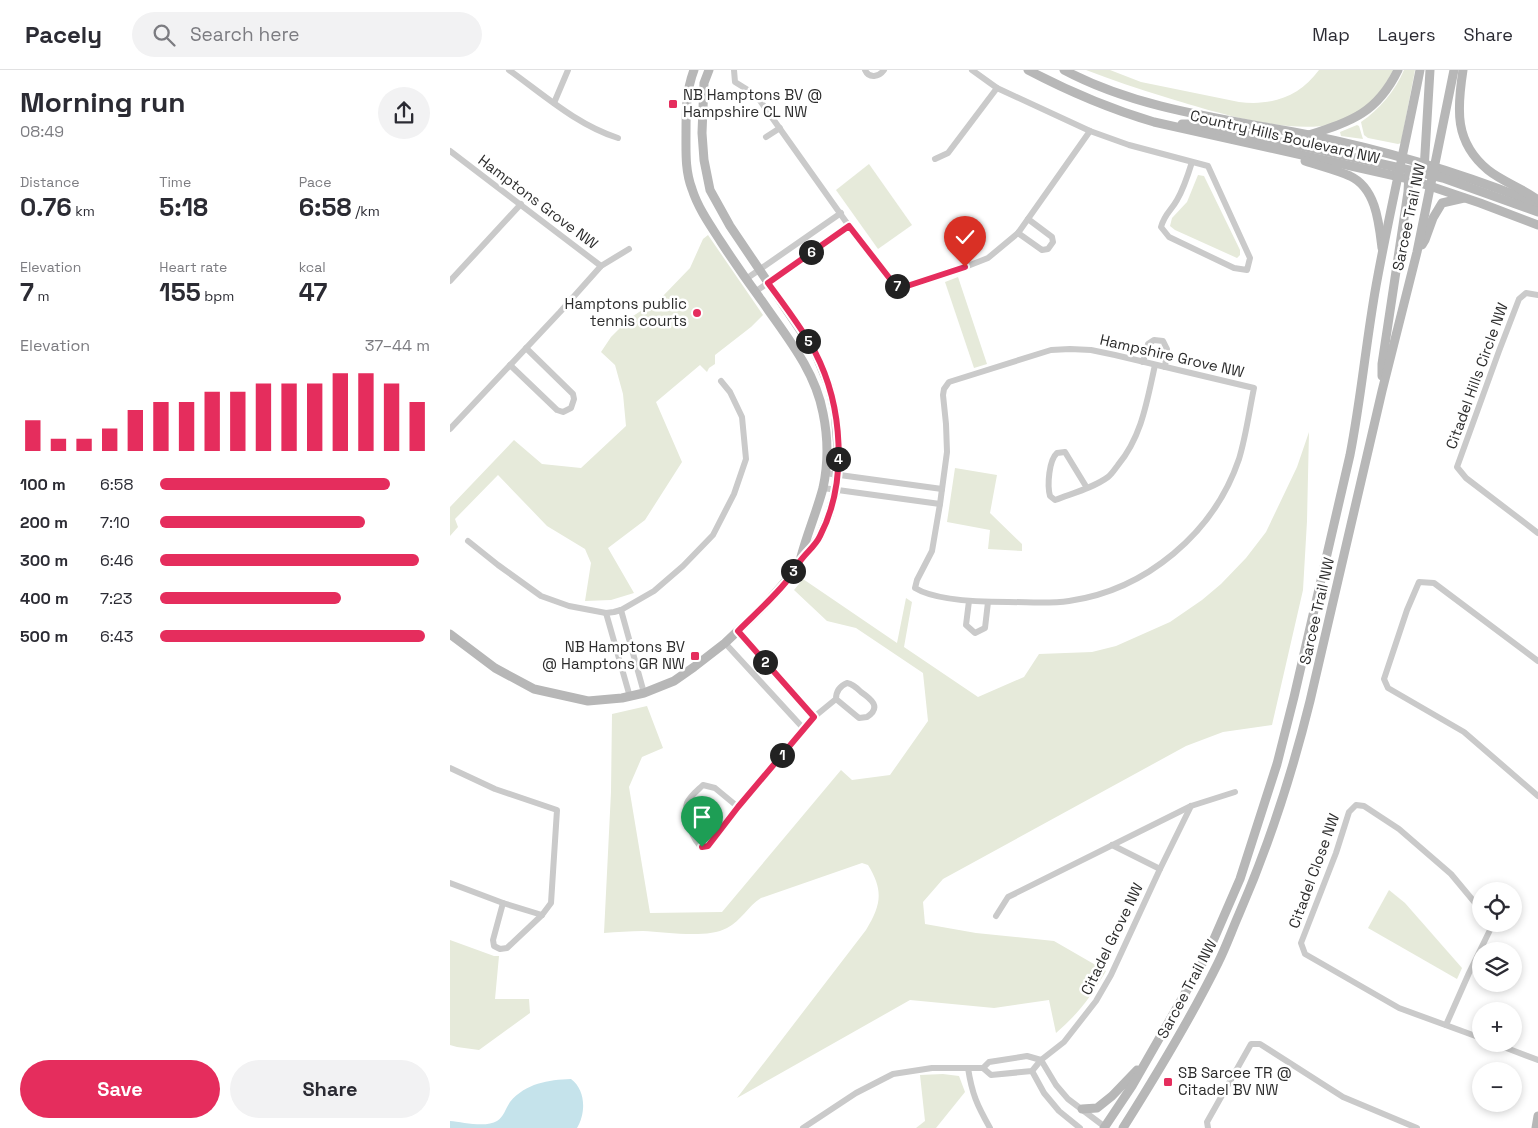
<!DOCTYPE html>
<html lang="en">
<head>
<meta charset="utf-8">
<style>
	:root { --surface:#fff; --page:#f2f2f3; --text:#2b2b33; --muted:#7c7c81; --line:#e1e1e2; --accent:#e52d5d }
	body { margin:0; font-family:"Space Grotesk",sans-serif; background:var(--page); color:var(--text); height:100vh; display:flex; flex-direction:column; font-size:19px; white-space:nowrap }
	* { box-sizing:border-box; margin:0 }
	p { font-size:16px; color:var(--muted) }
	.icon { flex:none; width:28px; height:28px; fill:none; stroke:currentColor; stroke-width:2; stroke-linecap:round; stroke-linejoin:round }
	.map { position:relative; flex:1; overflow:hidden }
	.panel { display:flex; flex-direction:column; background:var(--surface); width:450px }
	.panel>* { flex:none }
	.buttons { position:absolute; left:1022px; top:812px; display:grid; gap:10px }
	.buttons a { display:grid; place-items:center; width:50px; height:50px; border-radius:50%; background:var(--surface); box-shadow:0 2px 8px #0003; font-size:25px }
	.pin { position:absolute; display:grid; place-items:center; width:42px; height:42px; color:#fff; margin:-51px -21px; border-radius:50% 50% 50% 0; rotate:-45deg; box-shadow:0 0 5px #0007 }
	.pin .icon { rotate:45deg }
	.km { position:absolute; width:25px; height:25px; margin:-12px; border-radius:50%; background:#222; color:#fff; font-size:14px; line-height:25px; text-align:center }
	.round { display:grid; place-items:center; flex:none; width:52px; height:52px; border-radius:26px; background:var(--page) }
	.head { display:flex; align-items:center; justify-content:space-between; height:85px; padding:0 20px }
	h1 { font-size:28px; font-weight:800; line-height:38px }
	.figures { display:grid; grid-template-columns:repeat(3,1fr); gap:8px; height:85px; padding:5px 20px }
	.figures div { display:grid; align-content:center }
	.figures b { font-size:25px; font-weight:800 }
	.figures small { font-size:14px; font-weight:400 }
	.figures p { font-size:14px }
	.chart { height:140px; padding:10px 20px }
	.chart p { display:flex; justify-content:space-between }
	.chart svg { width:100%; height:90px; margin-top:5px; stroke:var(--accent); stroke-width:6 }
	.primary-button { display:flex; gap:10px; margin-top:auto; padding:10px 20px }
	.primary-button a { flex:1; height:58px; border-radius:30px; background:var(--accent); color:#fff; font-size:20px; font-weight:800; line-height:58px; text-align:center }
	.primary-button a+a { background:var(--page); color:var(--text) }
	ul { padding:0 20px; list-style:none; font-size:16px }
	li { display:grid; grid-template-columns:80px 60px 1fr; align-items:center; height:38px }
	li i { height:12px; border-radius:6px; background:var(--accent) }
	header { display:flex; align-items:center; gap:30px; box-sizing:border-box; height:70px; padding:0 25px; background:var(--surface); border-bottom:1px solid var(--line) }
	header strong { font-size:24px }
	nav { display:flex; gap:28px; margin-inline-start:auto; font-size:18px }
	.search { width:350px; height:45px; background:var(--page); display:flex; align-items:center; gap:12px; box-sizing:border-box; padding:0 18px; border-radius:28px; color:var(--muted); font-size:19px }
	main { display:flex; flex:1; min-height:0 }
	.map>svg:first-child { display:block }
	.green { fill:#e6eada }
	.water { fill:#c5e3eb }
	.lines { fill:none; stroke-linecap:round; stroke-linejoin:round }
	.street { stroke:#cacaca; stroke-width:6 }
	.secondary { stroke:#b7b7b7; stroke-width:9 }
	.route-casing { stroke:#fff; stroke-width:10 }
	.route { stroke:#e52d5d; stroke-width:6 }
	.poi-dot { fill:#e52d5d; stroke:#fff; stroke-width:2 }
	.labels { text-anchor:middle; stroke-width:5; stroke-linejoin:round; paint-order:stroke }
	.poi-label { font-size:15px; fill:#2d2d2d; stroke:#fff; text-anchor:start }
	.street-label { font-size:15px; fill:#2d2d2d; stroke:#fff }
</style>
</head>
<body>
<header>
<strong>Pacely</strong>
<div class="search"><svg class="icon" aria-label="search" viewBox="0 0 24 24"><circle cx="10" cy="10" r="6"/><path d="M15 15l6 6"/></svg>Search here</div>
<nav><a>Map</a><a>Layers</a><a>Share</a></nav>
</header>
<main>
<section class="panel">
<div class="head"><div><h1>Morning run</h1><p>08:49</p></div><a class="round"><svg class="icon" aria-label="share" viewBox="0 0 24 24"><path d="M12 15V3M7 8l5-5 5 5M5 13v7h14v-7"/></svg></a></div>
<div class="figures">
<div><p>Distance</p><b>0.76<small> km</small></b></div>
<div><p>Time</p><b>5:18</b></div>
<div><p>Pace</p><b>6:58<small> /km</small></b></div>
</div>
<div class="figures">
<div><p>Elevation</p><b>7<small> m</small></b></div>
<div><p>Heart rate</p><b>155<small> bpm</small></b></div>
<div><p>kcal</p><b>47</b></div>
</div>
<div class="chart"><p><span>Elevation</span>37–44 m</p>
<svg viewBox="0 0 160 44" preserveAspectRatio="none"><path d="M5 44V29M15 44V38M25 44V38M35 44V33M45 44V24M55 44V20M65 44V20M75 44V15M85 44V15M95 44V11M105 44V11M115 44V11M125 44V6M135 44V6M145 44V11M155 44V20"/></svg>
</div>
<ul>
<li><b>100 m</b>6:58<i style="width:85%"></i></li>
<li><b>200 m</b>7:10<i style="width:76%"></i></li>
<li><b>300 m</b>6:46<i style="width:96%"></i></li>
<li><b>400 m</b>7:23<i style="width:67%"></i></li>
<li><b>500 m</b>6:43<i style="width:98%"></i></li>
</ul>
<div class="primary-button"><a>Save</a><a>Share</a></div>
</section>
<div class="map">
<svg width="1088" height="1058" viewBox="0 0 1088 1058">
	<rect width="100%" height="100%" fill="#fff"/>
	<g class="green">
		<path d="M636 0H660L691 12 789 32C822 36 849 27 869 0H943C932 24 910 48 883 54 836 65 761 41 715 27 688 19 662 10 636 0Z"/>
		<path d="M954 0H965L951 73 948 74 918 68 914 65 911 52C930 39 945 21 954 0Z"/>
		<polygon points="907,55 909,56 913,69 891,66 890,62"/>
		<polygon points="419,94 462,155 428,179 386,120"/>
		<polygon points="748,105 754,106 790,180 790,185 787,188 725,160 720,156 722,148 737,132"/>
		<polygon points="258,165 313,245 301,257 265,285 265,294 259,298 257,302 250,295 206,332 232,392 195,450 158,478 184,523 161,530 135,531 141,493 135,479 97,456 48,405 5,449 8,457 0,466 0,437 64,370 92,394 131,398 176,356 173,324 165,295 151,282 161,267 180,248 212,227 240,198 253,169"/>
		<polygon points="508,207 537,294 524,298 495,212"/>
		<path d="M859 362 857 451 853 520 822 655 773 662 736 676 493 809 473 832 475 854 526 863 604 871 656 901C640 928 630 942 606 963L599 930 544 938 460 930 287 1028 416 860C431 835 434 821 418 795L412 793 311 828C298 836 291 851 277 858 257 869 216 862 193 861 180 861 167 862 154 863L161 722 162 644 197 636 213 678 192 687 179 717 200 843 272 842 391 700 402 710 440 705 478 651 473 603 406 558 377 551 344 520 353 509 447 573 456 528 462 532 454 577 528 627 574 607 589 584 642 582 666 576 720 552 752 530 771 514 796 488 816 462 847 397Z"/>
		<polygon points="505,398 547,405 540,443 572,474 572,481 538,479 540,460 497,452"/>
		<polygon points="939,820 955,833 1012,898 1007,909 918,858"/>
		<polygon points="0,870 44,886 49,886 45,929 79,929 80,943 29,980 7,977 0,975"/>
		<polygon points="493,1004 509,1006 515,1022 486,1058 466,1058 475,1051 470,1005"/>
	</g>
	<path class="water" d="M121 1009C136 1020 136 1043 127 1058H0V1051C12 1052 36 1058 47 1051 53 1048 56 1038 60 1032 76 1013 98 1010 121 1009Z"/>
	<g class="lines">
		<g class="street">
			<path d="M59 0C94 25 127 55 168 68"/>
			<polyline points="284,0 285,12 306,25 399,156 444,214 451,218 515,197 538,188 568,163 640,61"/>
			<path d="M415 0C419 9 429 7 434 0"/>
			<path d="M522 0 547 18 640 61 679 75 758 96 800 188 797 200 784 198 719 167 711 157C715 143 721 141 727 130 734 118 738 105 742 92"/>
			<polyline points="104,33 118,0"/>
			<polyline points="316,67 330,58"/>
			<polyline points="0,81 151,196"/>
			<polyline points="485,89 498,83 547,18"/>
			<polyline points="568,163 592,180 598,179 603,172 602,167 578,149"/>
			<polyline points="296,209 391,143"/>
			<polyline points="0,211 71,134"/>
			<polyline points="305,222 399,156"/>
			<polyline points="1088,225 1076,223 1069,229 1049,281 1007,397 1016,408 1088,463"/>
			<path d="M620 279 641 280 665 285 804 318C799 342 796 366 789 389 764 463 696 520 619 531 599 534 579 532 558 532 534 532 486 531 465 518L467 510 482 481 490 434 497 382 496 354 493 325 494 319 499 312 601 280Z"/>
			<polyline points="693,292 698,274 704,270 713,271 717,279 715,297"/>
			<polyline points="60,295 107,340 113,342 121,338 124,329 123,324 76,278"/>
			<polyline points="0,359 110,242 151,196 179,179"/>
			<polyline points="375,403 492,419"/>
			<polyline points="373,418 490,434"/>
			<path d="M637 418 615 382 607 383C599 390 597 415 600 426L605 430C623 423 643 418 658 407 662 404 665 399 668 395 692 366 697 331 705 295"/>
			<polyline points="18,471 48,495 91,526 119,536 156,543 164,542 171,540 204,521 233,496 263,465 284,424 296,389 292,347 280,322 271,311"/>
			<polyline points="519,531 516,555 525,563 535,558 538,532"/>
			<polyline points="171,540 194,623"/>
			<polyline points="156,543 180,627"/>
			<polyline points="287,561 364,647"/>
			<polyline points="275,573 354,659"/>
			<polyline points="1088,591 984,513 969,512 957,540 934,609 938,618 1014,662 1088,726"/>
			<polyline points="0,698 45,719 107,740 101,833 92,845 57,878 50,879 44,876 43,870 53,833"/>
			<path d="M288 737 265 718 253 715C248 720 240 726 237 733 233 743 243 772 252 777L258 776 288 737 354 659 364 647 386 629C386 621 390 616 397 613 403 614 407 618 411 622 421 629 432 637 417 647L409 648 386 629"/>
			<polyline points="662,775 710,799"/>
			<polyline points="0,813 53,833 92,845"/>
			<polyline points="1031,840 1001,804 949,759 914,736 906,735 899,742 886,783 851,873 855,884 949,938 1031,968"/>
			<polyline points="546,846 558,827 741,736 785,722"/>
			<polyline points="996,955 1019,903 1040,860 1040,854"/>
			<polyline points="1046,974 1088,990"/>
			<path d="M518 998C522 1024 527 1035 540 1058"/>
			<polyline points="533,998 539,992 577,986 591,990 606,1015 618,1029 655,1057"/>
			<polyline points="582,1001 594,1023 609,1041 630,1058"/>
			<polyline points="353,1058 406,1023 443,1004 482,998 533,998 541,1005 582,1001 591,990 614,972 646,931 661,905 710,799 741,736"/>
			<polyline points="758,1058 757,1052 801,974 810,974 893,1027 967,1058"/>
		</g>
		<g class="secondary">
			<path d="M244 0C236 21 236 41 236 63 236 82 235 101 242 119 248 138 260 155 271 172 284 192 298 212 312 231 336 266 365 300 373 343 378 367 378 395 373 418 367 441 357 464 351 487"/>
			<path d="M578 0C618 21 660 39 704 52L959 109 1030 133 1088 155"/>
			<path d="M614 0C689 40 776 49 859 65 938 81 1014 104 1088 134"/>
			<path d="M1013 0C1007 39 1004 72 1038 100 1053 112 1072 118 1088 130"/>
			<polyline points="732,54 743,54 870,80 959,100 969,100 981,97"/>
			<path d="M859 65C902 51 927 43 948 0"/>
			<path d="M855 91C870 96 886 100 900 106 926 118 929 153 932 178"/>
			<polyline points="974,100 980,0"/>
			<polyline points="976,104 993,108 1088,142"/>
			<polyline points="972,175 975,170 983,148 992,133 1014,128"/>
			<polyline points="932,306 932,294 958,122 959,103"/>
			<polyline points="0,564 45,598 84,619 138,631 172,628 194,623 224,611 244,597 275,573 314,536 335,512 350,491 369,468 379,445 386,420 388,379 385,341 379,316 365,282 280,156 260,120 254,90 252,63 254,13 259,0"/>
			<polyline points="632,1039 647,1038 662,1026 687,1000"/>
			<path d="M654 1058 682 1016 757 885 790 809 827 694 844 627 900 385C911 329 916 272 926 216 939 144 956 72 970 0"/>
			<path d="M673 1058C707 1004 740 950 768 893 776 877 782 860 789 844 819 775 842 704 860 631L932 321 967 182 1004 0"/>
			<polyline points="1086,1058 1088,1046"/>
		</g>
	</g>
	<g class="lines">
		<defs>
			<path id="route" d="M252 777 258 776 288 737 364 647 288 561C304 545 321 530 336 512 341 505 345 497 351 490 357 482 366 475 370 466 398 412 393 336 365 282 352 258 334 235 318 213L399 156 444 214 451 218 515 197"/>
		</defs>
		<use href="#route" class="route-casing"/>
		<use href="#route" class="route"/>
	</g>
	<g class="poi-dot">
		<rect x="218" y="29" width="10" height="10" rx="2.5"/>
		<circle cx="247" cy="243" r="5"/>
		<rect x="240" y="581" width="10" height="10" rx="2.5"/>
		<rect x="713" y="1007" width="10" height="10" rx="2.5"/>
	</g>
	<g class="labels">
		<g class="poi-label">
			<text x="233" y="30">NB Hamptons BV @<tspan x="233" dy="17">Hampshire CL NW</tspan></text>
			<text x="237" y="239" text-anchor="end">Hamptons public<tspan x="237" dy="17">tennis courts</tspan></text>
			<text x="235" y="582" text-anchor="end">NB Hamptons BV<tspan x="235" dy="17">@ Hamptons GR NW</tspan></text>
			<text x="728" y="1008">SB Sarcee TR @<tspan x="728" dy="17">Citadel BV NW</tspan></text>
		</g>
		<g class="street-label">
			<text transform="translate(835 67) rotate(13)" y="5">Country Hills Boulevard NW</text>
			<text transform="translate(88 132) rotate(37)" y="5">Hamptons Grove NW</text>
			<text transform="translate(959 147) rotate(-78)" y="5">Sarcee Trail NW</text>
			<text transform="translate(722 286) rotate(13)" y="5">Hampshire Grove NW</text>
			<text transform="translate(1027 306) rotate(-70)" y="5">Citadel Hills Circle NW</text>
			<text transform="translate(867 541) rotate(-77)" y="5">Sarcee Trail NW</text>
			<text transform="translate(864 801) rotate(-70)" y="5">Citadel Close NW</text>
			<text transform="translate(662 869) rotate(-64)" y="5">Citadel Grove NW</text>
			<text transform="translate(737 919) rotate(-62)" y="5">Sarcee Trail NW</text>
		</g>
	</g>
</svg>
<div class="buttons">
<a><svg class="icon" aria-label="locate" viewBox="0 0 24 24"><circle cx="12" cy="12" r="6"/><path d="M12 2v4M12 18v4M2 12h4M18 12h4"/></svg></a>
<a><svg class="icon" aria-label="layers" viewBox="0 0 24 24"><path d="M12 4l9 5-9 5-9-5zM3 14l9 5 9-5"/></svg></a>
<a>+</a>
<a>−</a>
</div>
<div class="pin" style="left:252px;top:777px;background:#1e9e55"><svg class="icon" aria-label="arrive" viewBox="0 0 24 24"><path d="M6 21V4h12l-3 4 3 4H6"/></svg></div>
<div class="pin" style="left:515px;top:197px;background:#d93025"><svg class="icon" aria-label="check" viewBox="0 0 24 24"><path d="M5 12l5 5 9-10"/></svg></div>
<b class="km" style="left:332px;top:685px">1</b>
<b class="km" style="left:315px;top:592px">2</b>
<b class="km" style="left:343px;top:501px">3</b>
<b class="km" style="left:388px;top:389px">4</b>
<b class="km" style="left:358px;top:271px">5</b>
<b class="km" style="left:361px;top:182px">6</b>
<b class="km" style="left:447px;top:216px">7</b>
</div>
</main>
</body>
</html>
